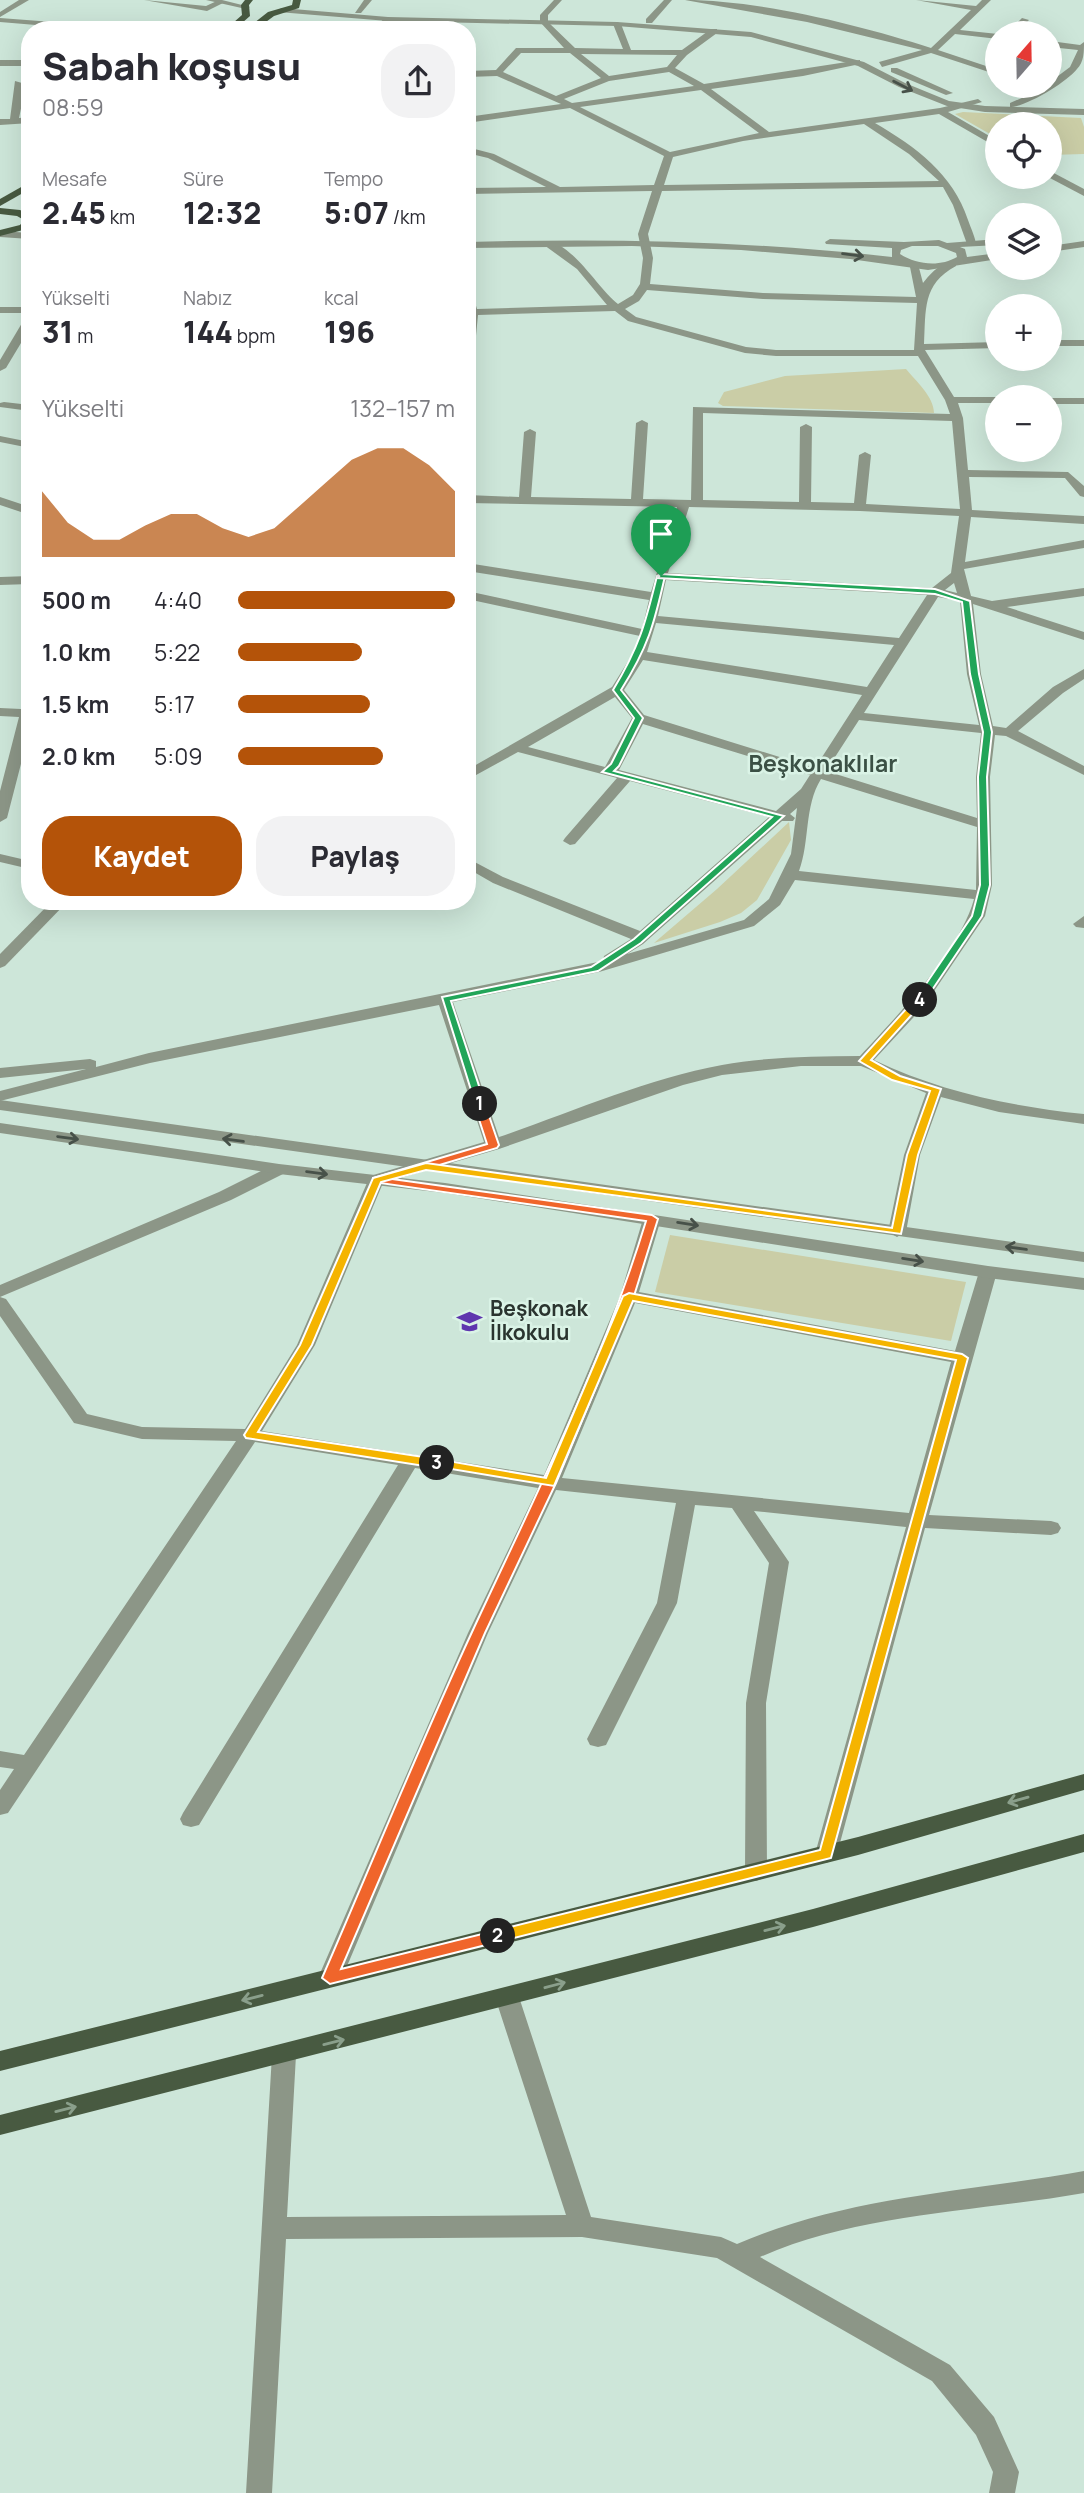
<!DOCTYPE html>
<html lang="tr">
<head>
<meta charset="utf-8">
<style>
	:root { --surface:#fff; --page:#f2f2f3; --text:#2b2b33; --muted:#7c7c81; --accent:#b45309 }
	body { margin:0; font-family:Manrope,sans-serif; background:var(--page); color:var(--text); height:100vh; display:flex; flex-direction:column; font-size:26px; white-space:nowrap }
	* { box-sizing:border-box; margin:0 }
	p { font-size:23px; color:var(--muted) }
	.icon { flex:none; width:38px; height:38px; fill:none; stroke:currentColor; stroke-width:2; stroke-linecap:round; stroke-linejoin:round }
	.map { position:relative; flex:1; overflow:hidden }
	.sheet { position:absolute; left:21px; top:21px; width:455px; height:889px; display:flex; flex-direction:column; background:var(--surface); border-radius:28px; box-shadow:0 7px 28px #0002 }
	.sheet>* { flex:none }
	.needle { width:46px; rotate:20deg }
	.buttons { position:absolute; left:985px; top:21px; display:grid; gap:14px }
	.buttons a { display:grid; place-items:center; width:77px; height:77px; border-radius:50%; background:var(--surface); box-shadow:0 7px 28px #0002; font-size:35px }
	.pin { position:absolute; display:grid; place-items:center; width:60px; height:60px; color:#fff; margin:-72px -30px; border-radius:50% 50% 50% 0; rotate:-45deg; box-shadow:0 0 7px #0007 }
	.pin .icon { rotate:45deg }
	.km { position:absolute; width:35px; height:35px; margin:-18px; border-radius:50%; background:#222; color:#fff; font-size:19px; line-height:35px; text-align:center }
	.round { display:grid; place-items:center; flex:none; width:74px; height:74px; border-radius:28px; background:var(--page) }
	.overview { display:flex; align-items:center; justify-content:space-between; height:119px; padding:0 21px }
	h1 { font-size:38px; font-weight:800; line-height:52px }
	.figures { display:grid; grid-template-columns:repeat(3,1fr); gap:10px; height:119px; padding:7px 21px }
	.figures div { display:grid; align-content:center }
	.figures b { font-size:30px; font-weight:800 }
	.figures small { font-size:19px; font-weight:400 }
	.figures p { font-size:19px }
	.chart { height:196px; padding:14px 21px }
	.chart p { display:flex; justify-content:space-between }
	.chart svg { width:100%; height:126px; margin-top:7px; fill:var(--accent); opacity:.7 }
	.button { display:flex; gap:14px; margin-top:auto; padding:14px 21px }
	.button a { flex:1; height:80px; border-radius:28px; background:var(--accent); color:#fff; font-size:28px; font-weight:800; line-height:80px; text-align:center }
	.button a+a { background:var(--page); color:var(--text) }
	ul { padding:0 21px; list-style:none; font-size:23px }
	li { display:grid; grid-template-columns:112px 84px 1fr; align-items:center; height:52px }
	li i { height:18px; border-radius:9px; background:var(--accent) }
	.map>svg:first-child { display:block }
	.green { fill:#cacda6 }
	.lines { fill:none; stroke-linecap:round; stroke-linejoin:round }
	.minor { fill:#8c9687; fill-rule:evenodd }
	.tertiary { fill:#8c9687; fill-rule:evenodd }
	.primary { fill:#485a41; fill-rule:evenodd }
	.oneway { stroke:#475149 }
	.oneway2 { stroke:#8a9f8b }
	.split-1 { fill:#22a559; stroke:#fff; stroke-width:2 }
	.split-2 { fill:#f0652b; stroke:#fff; stroke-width:2 }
	.split-3 { fill:#f5b400; stroke:#fff; stroke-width:2 }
	.split-4 { fill:#f5b400; stroke:#fff; stroke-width:2 }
	.split-5 { fill:#22a559; stroke:#fff; stroke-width:2 }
	.labels { text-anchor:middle; stroke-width:5; stroke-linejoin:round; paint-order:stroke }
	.poi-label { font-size:21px; font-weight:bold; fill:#2a342f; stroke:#daf3e6; text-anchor:start }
	.far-district-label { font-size:23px; font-weight:bold; fill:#3b5045; stroke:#daf3e6 }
</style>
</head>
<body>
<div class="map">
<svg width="1084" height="2493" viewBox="0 0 1084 2493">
	<rect width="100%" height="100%" fill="#cde6d9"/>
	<g class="green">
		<polygon points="963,112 1081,118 1084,127 1084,154 1050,155 1050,124 998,124 997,138 955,114"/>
		<path d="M906 369C916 381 934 397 934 413L723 406 718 403 724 392 785 376Z"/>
		<polygon points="789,822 791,840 757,900 741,913 720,922 654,943 717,889"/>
		<polygon points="670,1235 966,1282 951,1341 655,1292"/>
	</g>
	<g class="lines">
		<g class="minor">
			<polygon points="19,0 29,0 0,17 0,12"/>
			<polygon points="144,0 206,6 219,0 225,2 207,11"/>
			<polygon points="364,0 372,0 361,13 355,13"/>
			<path d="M554 0H562L548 15V22L575 48 623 49 613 24 617 22 621 24 631 50H682L711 29H717V33L687 55 675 68 704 84 860 60V64L803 76 711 89 769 132 940 108 978 99 982 102 948 112 998 141V148L939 114 875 123C916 147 953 174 968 220 971 229 976 238 976 246L967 244 953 205 943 187 662 191 648 234 653 258 650 284 763 293 916 297 909 262 918 264 923 283C931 273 941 261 956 262V266C922 284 926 310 924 344L998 342V348L925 350 954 397H1000H998V403H958L963 418 968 470 1068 472 1084 486V497L1080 496 1065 478 969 477 972 510 1084 516V524L971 517 965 562 1084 540V548L964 569 971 596 992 601 1084 588V596L1007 607 1084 632V640L973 604 981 674 993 726 1006 728 1053 687 1084 669V679L1063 693 1018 731 1084 766V775L1006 736 995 735 990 777 992 885 985 916 924 1006 874 1060C941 1092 1010 1106 1084 1114V1124L999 1112 941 1097 920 1155 906 1232 897 1237 888 1232 904 1155 926 1093 861 1066H801L722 1075 683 1085 499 1149 383 1183 315 1345 262 1431 544 1475 620 1296 643 1219 652 1214 661 1219 639 1292 955 1351 979 1272 982 1268H994L997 1272 929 1515 1051 1521 1058 1523 1061 1528 1058 1533 1051 1535 925 1528 837 1854 834 1860 826 1863 818 1860 815 1854 906 1527 754 1511 789 1562 766 1703 767 1872 764 1878 756 1881 748 1878 745 1872 746 1703 769 1563 732 1508 695 1505 677 1603 606 1745 598 1747 590 1745 587 1739 657 1603 676 1503 556 1490 488 1633 342 1978 338 1985 330 1987 322 1985 318 1978 468 1633 538 1488 415 1468 199 1825 191 1827 183 1825 180 1819 183 1813 398 1465 255 1442 8 1813 0 1815V1790L14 1769 0 1767V1751L24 1755 236 1441 142 1439 74 1423 0 1316V1285L219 1192 273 1165H285L287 1169 285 1173 231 1200 0 1297 6 1299 87 1414 142 1427 245 1429 297 1345 370 1176 484 1142 439 1005 150 1063 0 1101V1091L86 1069 0 1078V1068L90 1059 96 1061V1067L149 1053 603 961 604 956 631 939 493 883 467 868V858L503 877 640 931 769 817 630 781 575 844 570 845 563 841 565 838 617 778 518 752 467 780V770L612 687 632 655 640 636 467 599V591L642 629 649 600 467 571V563L651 592 677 507 467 503V495L519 497 524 432 530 429 536 432 531 497 631 499 636 423 642 420 648 423 643 499 691 500 693 407 950 414 945 400 918 356H776L745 353 628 321 615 311 478 315 472 377 467 380V290L472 293 477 309 607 305 577 269 544 245V241C570 239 599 290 618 304L633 295 640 284 643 258 638 234 652 191 467 194V188L546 187 488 158 467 153V147L494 154 560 187 654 185 664 156 570 108 467 123V117L561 104 497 76 467 77V71L496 70 516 48H564L540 22V15ZM521 53H570L601 78 556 96 503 72ZM581 54 677 55 667 67 609 76ZM669 72 694 86 572 103 564 99 609 81ZM701 90 759 133 670 152 580 107ZM864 124 909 154 939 181 664 185 673 157 743 141ZM647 290 763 299 917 303 914 350H776L746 347 636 317 625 309 639 301ZM703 413 952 421 960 509 866 504 871 455 865 452 859 455 854 503 811 502 812 427 806 424 800 427 799 502 703 500ZM689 507 860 511 959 516 951 573 932 588 668 573ZM666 580 927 595 899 638 658 616ZM954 583 957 593 945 590ZM938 597 960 601 967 674 979 725 864 713ZM656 623 894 645 867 687 647 652ZM643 660 862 695 815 768 644 715 624 690ZM615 697 632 718 605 767 528 747ZM859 720 981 733 976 777 977 818 826 771ZM643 724 810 775 801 789 776 811 619 770ZM821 779 977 827 976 890 799 871C810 842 804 806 821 779ZM797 808 791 854 769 899 744 920 627 954 643 944 782 821H793L795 818 790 814ZM795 880 974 899C960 951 897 1016 860 1056 814 1056 767 1057 722 1065 646 1079 572 1112 499 1137L453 1002 599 972 754 926 780 905ZM635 1303 951 1362 909 1513 562 1478Z"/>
			<polygon points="664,0 672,0 652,23 646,23 646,19"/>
			<path d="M685 0C759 0 860 25 931 48L971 10 916 0 976 6 982 0H991L960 30 998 34V39L955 34 938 50 998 70V75L931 53 882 67 879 62 922 50 807 22Z"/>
			<polygon points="385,17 392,19 383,30 374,30"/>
			<polygon points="0,18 132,28 136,30 96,30 0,22"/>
			<polygon points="420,18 427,20 420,30 412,30"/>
			<polygon points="1022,18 1029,20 1016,33 1007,33"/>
			<path d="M1050 41 1080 45 1084 42C1084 52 1084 62 1077 69 1067 82 1026 107 1010 107V103L1050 86V82L1070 67 1078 50 1050 47Z"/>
			<rect x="0" y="60" width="30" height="6"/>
			<polygon points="15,81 22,83 23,99 19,118 30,117 30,123 0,125 0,119 10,119"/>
			<polygon points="1050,171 1084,189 1084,196 1048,177"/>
			<rect x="0" y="307" width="30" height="6"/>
			<polygon points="30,315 30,328 6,368 0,371 0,360 25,318"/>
			<rect x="1050" y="340" width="34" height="6"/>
			<rect x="1050" y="398" width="34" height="6"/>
			<polygon points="4,402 30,405 30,411 0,407 0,403"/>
			<polygon points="0,436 30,442 30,448 0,442"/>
			<polygon points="0,497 30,507 30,515 0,505"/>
			<polygon points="30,576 30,584 0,585 0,577"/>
			<polygon points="30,698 30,729 7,818 0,822 0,791 19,717 0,716 0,708 21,709 25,699"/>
			<polygon points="0,854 30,861 30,869 0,862"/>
			<polygon points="52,901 68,901 5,966 0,968 0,954"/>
			<polygon points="1084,916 1084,928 1076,927 1073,924"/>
			<path d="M507 1988 515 1990 519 1997 591 2217 721 2237 737 2244C847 2196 967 2192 1084 2171V2193C977 2212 861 2213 760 2257L950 2365 994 2417 1019 2472 1015 2493H989L993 2472 976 2435 932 2381 717 2258 582 2237 286 2239 272 2493H246L272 2055 276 2048 284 2045 292 2048 296 2055 287 2217 566 2215 495 1997 499 1990Z"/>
		</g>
		<g class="tertiary">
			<polygon points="206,0 222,0 250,7 246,9"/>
			<polygon points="281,8 388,17 617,22 751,32 864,62 905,83 949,101 985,106 1084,109 1084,115 985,112 947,106 899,87 858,66 751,37 617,26 388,21 278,12"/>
			<polygon points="891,68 897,68 953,93 946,95 891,72"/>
			<polygon points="0,231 30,233 30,239 0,237"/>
			<path d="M830 239 904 242 939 240 947 243 998 239V245L960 247 965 249 967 257 998 253V259L928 270 850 259 741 250 632 246 467 248V242C609 238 751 241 892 257V248L826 244 825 242ZM912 246H938L956 253 957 257C940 267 917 265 900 254L901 250Z"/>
			<polygon points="1084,241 1084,247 1050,252 1050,246"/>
			<polygon points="0,1100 1084,1252 1084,1262 0,1110"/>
			<polygon points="0,1123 279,1164 445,1183 988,1266 1084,1278 1084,1290 988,1278 445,1193 279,1174 0,1133"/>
		</g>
		<g class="primary">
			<polygon points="245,0 253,0 249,5 250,16 234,30 225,30 242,15 241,5"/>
			<polygon points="293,0 301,0 299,8 274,16 255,30 245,30 268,12 292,5"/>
			<polygon points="30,182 30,189 0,206 0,199"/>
			<polygon points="0,208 20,210 30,215 27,229 0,236 0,230 20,225 24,220 17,216 0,214"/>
			<polygon points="1084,1774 1084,1790 858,1855 0,2071 0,2051 858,1837"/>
			<polygon points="1084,1834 1084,1852 813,1927 0,2135 0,2115 813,1909"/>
		</g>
	</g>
	<defs><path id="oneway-shaft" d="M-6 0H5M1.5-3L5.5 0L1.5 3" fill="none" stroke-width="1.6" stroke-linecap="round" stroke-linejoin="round" transform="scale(1.75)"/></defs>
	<g class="oneway">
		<use href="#oneway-shaft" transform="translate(903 86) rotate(27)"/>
		<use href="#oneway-shaft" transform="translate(853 255) rotate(7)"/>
		<use href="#oneway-shaft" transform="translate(68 1138) rotate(8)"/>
		<use href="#oneway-shaft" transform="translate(233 1140) rotate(-172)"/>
		<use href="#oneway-shaft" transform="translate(317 1173) rotate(7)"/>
		<use href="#oneway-shaft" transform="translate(688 1224) rotate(9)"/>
		<use href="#oneway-shaft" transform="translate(1016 1248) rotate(-172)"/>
		<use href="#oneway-shaft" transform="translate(913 1260) rotate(9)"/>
	</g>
	<g class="oneway2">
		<use href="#oneway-shaft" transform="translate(1018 1800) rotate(164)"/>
		<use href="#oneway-shaft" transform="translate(775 1928) rotate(-14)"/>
		<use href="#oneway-shaft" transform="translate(555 1985) rotate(-15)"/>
		<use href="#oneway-shaft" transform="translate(252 1998) rotate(166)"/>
		<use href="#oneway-shaft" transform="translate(334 2042) rotate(-14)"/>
		<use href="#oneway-shaft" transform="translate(66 2109) rotate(-14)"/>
	</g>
	<path class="split-1" d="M661 574 665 576C654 625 648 647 621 690L643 718 619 766 614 771 784 816 641 943 598 971 451 1001 485 1104 476 1106 442 997 591 967 634 939 772 817 602 772 611 764 634 718 613 690C639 647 645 625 657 576Z"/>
	<path class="split-2" d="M480 1100 485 1104 499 1145 497 1148 392 1179 652 1215 658 1219 634 1296 556 1483 485 1633 341 1969 498 1930 505 1936 498 1942 330 1984 322 1978C372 1863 419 1746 472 1632 535 1496 602 1365 646 1221L373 1182V1178L487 1144 474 1104Z"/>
	<polygon class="split-3" points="629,1293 962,1354 968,1358 831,1858 498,1942 491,1936 498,1930 820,1850 956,1360 633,1301 554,1486 433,1466 433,1461 437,1459 546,1478 623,1296"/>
	<polygon class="split-4" points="916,998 925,1000 871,1060 900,1076 941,1089 918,1155 901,1234 426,1170 381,1182 312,1345 258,1432 437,1459 443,1463 437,1468 246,1438 244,1435 300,1345 373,1178 426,1163 892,1228 907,1155 930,1091 892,1080 859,1061"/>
	<polygon class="split-5" points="661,574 935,589 970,601 979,674 992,732 987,777 990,885 982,916 924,1002 915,1000 972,916 980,885 978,777 983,732 970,674 962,602 935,594 658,578"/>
	<defs>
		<symbol id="school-bare" viewBox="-9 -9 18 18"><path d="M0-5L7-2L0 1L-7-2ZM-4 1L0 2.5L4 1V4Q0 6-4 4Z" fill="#5f36ae" stroke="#daf3e6" stroke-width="2.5" paint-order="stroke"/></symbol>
	</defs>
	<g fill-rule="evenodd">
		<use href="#school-bare" x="452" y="1304" width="35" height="35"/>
	</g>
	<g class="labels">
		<g class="poi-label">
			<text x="490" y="1316">Beşkonak<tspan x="490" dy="24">İlkokulu</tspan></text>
		</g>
		<g class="far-district-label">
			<text x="823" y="772">Beşkonaklılar</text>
		</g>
	</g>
</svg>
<div class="buttons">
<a><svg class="needle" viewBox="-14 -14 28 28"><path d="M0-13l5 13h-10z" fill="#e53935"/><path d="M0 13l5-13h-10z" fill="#7c7c81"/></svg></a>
<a><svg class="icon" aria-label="locate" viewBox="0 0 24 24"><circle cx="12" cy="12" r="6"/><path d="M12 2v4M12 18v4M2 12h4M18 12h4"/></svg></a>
<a><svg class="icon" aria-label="layers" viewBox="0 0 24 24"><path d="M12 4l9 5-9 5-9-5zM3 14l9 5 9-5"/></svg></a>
<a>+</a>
<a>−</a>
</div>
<div class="pin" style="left:661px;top:576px;background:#1e9e55"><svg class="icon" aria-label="arrive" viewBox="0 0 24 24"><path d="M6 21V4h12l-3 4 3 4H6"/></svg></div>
<b class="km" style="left:480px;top:1104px">1</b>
<b class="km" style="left:498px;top:1936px">2</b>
<b class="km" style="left:437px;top:1463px">3</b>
<b class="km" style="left:920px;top:1000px">4</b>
<section class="sheet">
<div class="overview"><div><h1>Sabah koşusu</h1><p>08:59</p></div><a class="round"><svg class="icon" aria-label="share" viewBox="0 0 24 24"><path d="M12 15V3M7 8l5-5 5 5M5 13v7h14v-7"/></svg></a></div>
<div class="figures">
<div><p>Mesafe</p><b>2.45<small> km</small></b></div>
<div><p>Süre</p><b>12:32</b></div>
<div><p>Tempo</p><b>5:07<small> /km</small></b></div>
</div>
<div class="figures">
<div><p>Yükselti</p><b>31<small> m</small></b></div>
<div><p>Nabız</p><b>144<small> bpm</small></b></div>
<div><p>kcal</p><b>196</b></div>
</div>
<div class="chart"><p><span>Yükselti</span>132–157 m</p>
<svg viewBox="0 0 160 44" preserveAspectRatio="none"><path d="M0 44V21L10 32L20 38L30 38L40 33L50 29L60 29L70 34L80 37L90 34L100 26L110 18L120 10L130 6L140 6L150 12L160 21V44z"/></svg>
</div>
<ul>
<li><b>500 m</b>4:40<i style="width:100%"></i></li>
<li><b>1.0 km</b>5:22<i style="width:57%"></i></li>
<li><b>1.5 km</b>5:17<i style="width:61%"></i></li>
<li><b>2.0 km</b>5:09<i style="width:67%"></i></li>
</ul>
<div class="button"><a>Kaydet</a><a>Paylaş</a></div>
</section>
</div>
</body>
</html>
